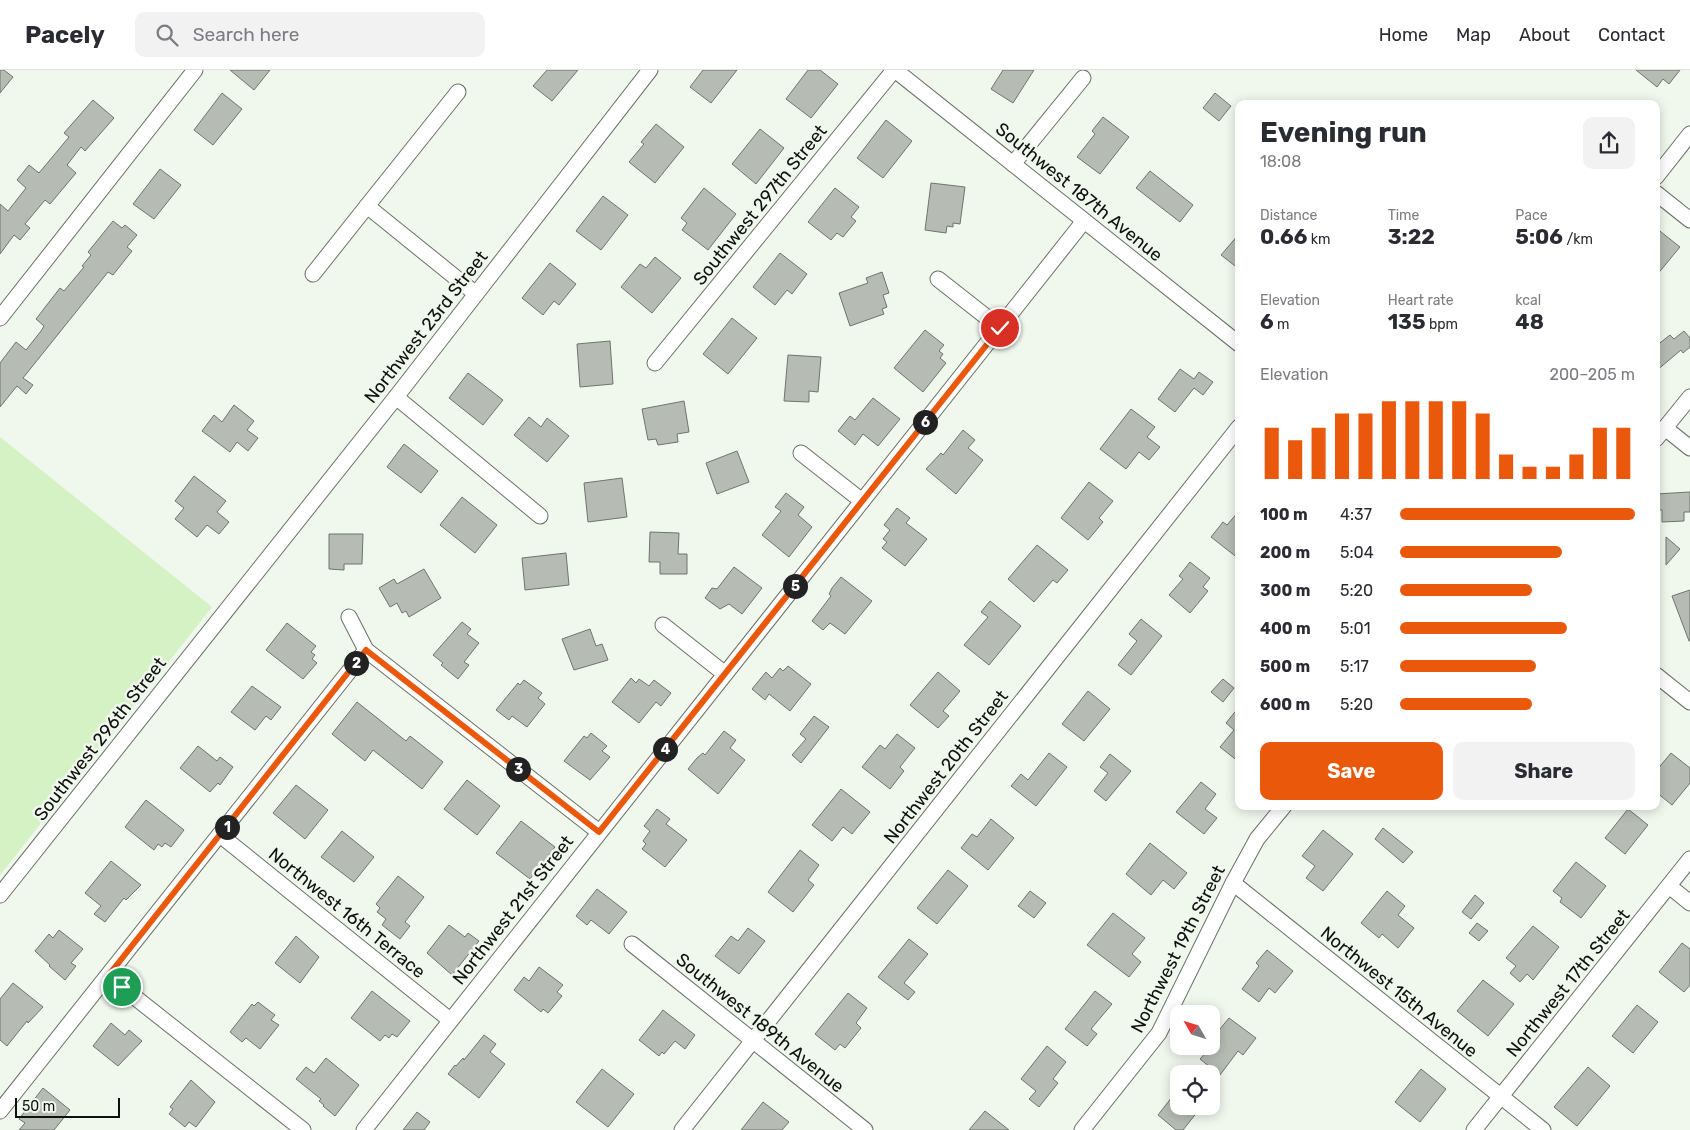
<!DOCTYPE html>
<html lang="en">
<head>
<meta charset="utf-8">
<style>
	:root { --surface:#fff; --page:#f2f2f3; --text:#2b2b33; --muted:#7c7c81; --line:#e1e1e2; --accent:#ea580c }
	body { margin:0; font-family:Rubik,sans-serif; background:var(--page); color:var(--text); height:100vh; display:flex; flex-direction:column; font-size:19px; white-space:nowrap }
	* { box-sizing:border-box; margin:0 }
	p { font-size:16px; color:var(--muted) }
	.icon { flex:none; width:28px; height:28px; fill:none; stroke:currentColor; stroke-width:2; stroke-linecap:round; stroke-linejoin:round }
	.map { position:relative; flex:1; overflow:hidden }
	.details { position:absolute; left:1235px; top:30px; width:425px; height:710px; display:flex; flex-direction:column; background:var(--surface); border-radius:10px; box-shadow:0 2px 12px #0003 }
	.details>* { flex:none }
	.needle { width:32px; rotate:309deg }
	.controls { position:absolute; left:1170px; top:935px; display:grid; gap:10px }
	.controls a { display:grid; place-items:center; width:50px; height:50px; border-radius:10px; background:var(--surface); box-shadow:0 2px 12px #0003; font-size:25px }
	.scale { position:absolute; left:15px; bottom:12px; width:105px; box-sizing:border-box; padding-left:5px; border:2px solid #0f110e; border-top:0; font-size:14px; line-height:18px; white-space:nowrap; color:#0f110e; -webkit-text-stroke:4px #f0f7ed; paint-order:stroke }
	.pin { position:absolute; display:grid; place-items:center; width:42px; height:42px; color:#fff; margin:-21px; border:2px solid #fff; border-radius:50%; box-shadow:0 1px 5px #0007 }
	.km { position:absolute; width:25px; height:25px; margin:-12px; border-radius:50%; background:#222; color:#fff; font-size:14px; line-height:25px; text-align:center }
	.round { display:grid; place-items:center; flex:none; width:52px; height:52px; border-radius:10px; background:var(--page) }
	.overview { display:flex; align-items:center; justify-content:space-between; height:85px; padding:0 25px }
	h1 { font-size:28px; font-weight:700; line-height:38px }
	.stats { display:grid; grid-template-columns:repeat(3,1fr); gap:8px; height:85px; padding:5px 25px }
	.stats div { display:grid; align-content:center }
	.stats b { font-size:21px; font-weight:700 }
	.stats small { font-size:14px; font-weight:400 }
	.stats p { font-size:14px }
	.chart { height:140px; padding:10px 25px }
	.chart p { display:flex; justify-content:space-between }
	.chart svg { width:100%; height:90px; margin-top:5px; stroke:var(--accent); stroke-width:6 }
	.button { display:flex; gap:10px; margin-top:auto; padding:10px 25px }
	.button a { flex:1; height:58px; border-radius:10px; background:var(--accent); color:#fff; font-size:20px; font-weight:700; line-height:58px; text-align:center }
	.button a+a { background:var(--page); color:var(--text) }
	ul { padding:0 25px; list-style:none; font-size:16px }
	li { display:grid; grid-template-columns:80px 60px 1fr; align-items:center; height:38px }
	li i { height:12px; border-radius:6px; background:var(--accent) }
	header { display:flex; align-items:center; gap:30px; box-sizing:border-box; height:70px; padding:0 25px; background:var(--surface); border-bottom:1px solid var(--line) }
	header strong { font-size:24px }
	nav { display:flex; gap:28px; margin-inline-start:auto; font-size:18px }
	.search { width:350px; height:45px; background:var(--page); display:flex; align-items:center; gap:12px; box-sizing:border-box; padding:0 18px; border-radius:10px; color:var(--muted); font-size:19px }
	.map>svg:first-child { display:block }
	.green { fill:#d5f2c4 }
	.building { fill:#b6bcb3; stroke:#6f756c }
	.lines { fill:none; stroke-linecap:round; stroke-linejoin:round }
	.minor-casing { stroke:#6a7067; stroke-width:17 }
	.minor { stroke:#fff; stroke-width:15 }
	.route-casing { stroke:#fff; stroke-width:10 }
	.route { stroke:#ea580c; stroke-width:6 }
	.labels { text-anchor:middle; stroke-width:5; stroke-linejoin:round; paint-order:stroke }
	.street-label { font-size:18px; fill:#0f110e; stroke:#f0f7ed }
</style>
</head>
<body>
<header>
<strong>Pacely</strong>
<div class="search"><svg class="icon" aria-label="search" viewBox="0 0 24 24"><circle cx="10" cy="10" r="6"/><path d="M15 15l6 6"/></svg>Search here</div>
<nav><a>Home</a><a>Map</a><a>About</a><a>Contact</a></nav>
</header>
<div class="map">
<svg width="1690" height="1060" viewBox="0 0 1690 1060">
	<rect width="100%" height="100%" fill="#f0f7ed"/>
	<polygon class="green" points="0,367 212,537 0,805"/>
	<g class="building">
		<polygon points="0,0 4,0 13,7 0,23"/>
		<polygon points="230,0 270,0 254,20"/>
		<polygon points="547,0 578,0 552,31 533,16"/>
		<polygon points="703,0 737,0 711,33 690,17"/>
		<polygon points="808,0 820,0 838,14 811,48 786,29"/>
		<polygon points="1003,0 1034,0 1013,33 991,19"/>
		<polygon points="1636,0 1680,0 1669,14 1663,9 1657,17"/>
		<polygon points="222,23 242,39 213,75 194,60"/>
		<polygon points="1215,23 1231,36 1219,51 1203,38"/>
		<polygon points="93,30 114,48 85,81 81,77 67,95 76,103 50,134 45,130 25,154 30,158 20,170 14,165 0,184 0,134 8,141 26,118 17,110 29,95 39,103 69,67 64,63"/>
		<polygon points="1103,47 1129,67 1100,104 1077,87 1095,64 1092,61"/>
		<polygon points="886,50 912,71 883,108 857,88"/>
		<polygon points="656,54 684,77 655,113 629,92 644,74 641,72"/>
		<polygon points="760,59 784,78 756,114 732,94"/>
		<polygon points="160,99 181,115 154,149 133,134"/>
		<polygon points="1150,101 1193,135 1180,152 1136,118"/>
		<polygon points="931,113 965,117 960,154 953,153 953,157 947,156 946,163 925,160"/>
		<polygon points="704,118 736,144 708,180 682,160 687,153 681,148"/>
		<polygon points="835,118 859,137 851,147 856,151 843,167 837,163 831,170 808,152"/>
		<polygon points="603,126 628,145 601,180 576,161"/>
		<polygon points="113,151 122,158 125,155 137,165 127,177 132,181 113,205 108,202 23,308 33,315 26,324 17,316 0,337 0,293 16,272 26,280 41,261 44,256 36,249 60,218 64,221 84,197 82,196 91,185 88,182"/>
		<polygon points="1656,158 1680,177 1656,206"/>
		<polygon points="1239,164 1239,199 1221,185"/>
		<polygon points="780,183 807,204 792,224 787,220 775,235 753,217"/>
		<polygon points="655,187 681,208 652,243 621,217 640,194 646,198"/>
		<polygon points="550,193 576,214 559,235 554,231 543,245 522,228"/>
		<polygon points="882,202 889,223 883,225 887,237 882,239 884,244 850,256 839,223 868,213 866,208"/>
		<polygon points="732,248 757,268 728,304 703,284"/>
		<polygon points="925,260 944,275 939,281 943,284 940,288 946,293 923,322 894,298"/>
		<polygon points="1684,261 1690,268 1690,277 1683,283 1681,280 1656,301 1656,276 1670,265 1674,269"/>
		<polygon points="610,271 613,314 580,317 577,274"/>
		<polygon points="788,285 821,287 818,322 809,321 809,332 784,331"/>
		<polygon points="1180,299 1194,309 1199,302 1213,312 1203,325 1194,318 1175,342 1158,329"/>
		<polygon points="468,303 503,330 483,355 449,328"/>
		<polygon points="873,328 900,349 878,376 863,364 855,375 838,361 850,346 855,350"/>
		<polygon points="684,331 689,362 677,364 678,372 658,375 656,369 648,370 642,339"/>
		<polygon points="234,335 254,351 247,360 258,368 248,381 237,372 230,382 202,361 214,345 222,352"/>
		<polygon points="1131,339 1155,357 1147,367 1160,377 1149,390 1139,382 1126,399 1100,379"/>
		<polygon points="529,347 541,357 547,348 569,366 547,392 514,365"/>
		<polygon points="963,360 975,370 968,378 983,390 956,424 926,399 941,383 943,385"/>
		<polygon points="404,374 438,401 421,423 387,397"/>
		<polygon points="737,381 749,412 717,424 706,393"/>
		<polygon points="194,406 226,431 217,442 229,452 219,464 207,455 197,467 175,449 184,438 175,431"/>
		<polygon points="622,408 627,447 588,452 584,413"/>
		<polygon points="1089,412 1113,431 1099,448 1103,452 1088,470 1061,448"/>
		<polygon points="1690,422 1690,442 1684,442 1684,451 1662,452 1662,440 1656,440 1656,424"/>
		<polygon points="786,423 804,437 798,445 812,457 789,487 762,465 781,441 775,437"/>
		<polygon points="462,427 497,455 475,483 440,455"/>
		<polygon points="897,438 910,448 906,453 927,469 905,496 882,478 887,472 883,469 890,460 884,455"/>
		<polygon points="1239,441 1239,489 1211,467 1223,452 1227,455"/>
		<polygon points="650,462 679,463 678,484 687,484 687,504 660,504 660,492 649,492"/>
		<polygon points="329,464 363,464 362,494 344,494 344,500 329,499"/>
		<polygon points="1666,467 1680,479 1666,495"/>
		<polygon points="1037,475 1068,500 1057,513 1053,510 1034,532 1008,509"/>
		<polygon points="566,483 569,515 525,520 522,488"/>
		<polygon points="1190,492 1210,508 1203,517 1208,521 1190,543 1169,525 1183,509 1179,506"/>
		<polygon points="734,497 762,518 742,544 729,534 720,539 705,528 712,518 717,519"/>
		<polygon points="424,499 441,528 409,547 406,541 402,543 397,533 390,537 379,518 394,509 397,514"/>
		<polygon points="841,507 872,531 845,564 830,553 823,560 812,551 831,526 829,524 832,518"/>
		<polygon points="1690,520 1690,571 1689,571 1672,526"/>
		<polygon points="990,531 1021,556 989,595 964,575 988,547 981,542"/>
		<polygon points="1141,549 1162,566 1131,605 1118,595 1137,571 1129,564"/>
		<polygon points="462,552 471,559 467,564 479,573 464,592 469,595 458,609 441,595 443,593 433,585"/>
		<polygon points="287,553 316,576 311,582 315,585 312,589 317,593 303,609 266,580"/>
		<polygon points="590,559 596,576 602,574 608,590 574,600 562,569"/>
		<polygon points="788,596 811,614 790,641 769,624 765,630 752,619 766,602 772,608 780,598 783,601"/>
		<polygon points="938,602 960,621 943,641 949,646 938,658 910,635"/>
		<polygon points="631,608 636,613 639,609 649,616 654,610 671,623 661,636 656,632 639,653 612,632"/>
		<polygon points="1223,609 1234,618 1223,632 1211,622"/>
		<polygon points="524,610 542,623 538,628 545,634 527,657 512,646 509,650 496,640 518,613 520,615"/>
		<polygon points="252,616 281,637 271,650 266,646 255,660 231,642"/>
		<polygon points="1088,621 1110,639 1084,671 1062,654"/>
		<polygon points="357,632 406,671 410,666 443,692 422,719 373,680 365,691 332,664"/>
		<polygon points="1239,637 1239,692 1220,677 1234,660 1226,653"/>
		<polygon points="814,646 829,657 801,693 792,685 806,669 800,664"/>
		<polygon points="724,661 736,670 730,678 745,690 718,724 688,699 697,688 703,683 705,685"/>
		<polygon points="591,663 607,676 602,681 610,687 590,710 564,691 584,666 587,668"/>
		<polygon points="897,664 915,678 900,697 904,701 890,719 862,697 880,675 885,679"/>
		<polygon points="198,676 217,691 220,687 233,697 220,715 218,713 210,722 180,698"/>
		<polygon points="1049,683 1067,697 1036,736 1011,716 1021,704 1028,710"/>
		<polygon points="1671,683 1690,698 1690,713 1672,735 1656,722 1656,701"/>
		<polygon points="1110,684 1131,701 1106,731 1094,721 1108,703 1100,697"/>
		<polygon points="467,710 500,736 477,765 444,739"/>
		<polygon points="1201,712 1216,724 1205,739 1217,748 1204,764 1176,742"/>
		<polygon points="296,715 328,740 305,769 273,743"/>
		<polygon points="841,719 870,742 852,764 843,757 832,771 812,755"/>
		<polygon points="146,730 184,760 171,777 165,773 162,777 158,774 154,780 125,757"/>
		<polygon points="657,739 670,749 666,754 687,770 665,797 642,779 646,774 643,771 650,761 644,756"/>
		<polygon points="1628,739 1648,755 1625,784 1605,768"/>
		<polygon points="991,749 1014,768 988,800 961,778 972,764 977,767"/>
		<polygon points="521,751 555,777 530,809 496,783"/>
		<polygon points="1383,758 1413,782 1403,793 1375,769"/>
		<polygon points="1323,760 1353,784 1323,821 1306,808 1315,796 1302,786"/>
		<polygon points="342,761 374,787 354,812 321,787"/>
		<polygon points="1150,773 1187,803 1174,819 1163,810 1151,825 1126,804"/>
		<polygon points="800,780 819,795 808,810 814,815 793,842 768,822"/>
		<polygon points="111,791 141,815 126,830 124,828 105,852 94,844 101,836 85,823"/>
		<polygon points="1576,792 1606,816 1581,848 1560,832 1562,828 1553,821"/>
		<polygon points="948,800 968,816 937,854 917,838"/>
		<polygon points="398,806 424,827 405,852 410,856 400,869 382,855 386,849 377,842 380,838 376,834"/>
		<polygon points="597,819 627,842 609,864 591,850 587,855 576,846"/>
		<polygon points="1030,821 1046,833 1034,848 1018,836"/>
		<polygon points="1387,821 1405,836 1398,845 1414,858 1398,878 1382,864 1379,868 1361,853"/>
		<polygon points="1475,825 1484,833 1471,849 1462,842"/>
		<polygon points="1113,843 1145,868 1132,884 1141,892 1129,907 1087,875"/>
		<polygon points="1477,853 1488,861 1479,871 1469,863"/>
		<polygon points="449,855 465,867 468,863 479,871 452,905 427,883"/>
		<polygon points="1533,856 1559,877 1533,910 1527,904 1520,912 1510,903 1516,896 1506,888"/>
		<polygon points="748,858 765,871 739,904 715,886 731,866 738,871"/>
		<polygon points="59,860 83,879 71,893 76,896 65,910 49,896 50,895 35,881 49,864 53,868"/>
		<polygon points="296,866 319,887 300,913 275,893"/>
		<polygon points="909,869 928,884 904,913 915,922 908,930 878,907"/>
		<polygon points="1682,873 1690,879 1690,915 1684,922 1659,902"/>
		<polygon points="1267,880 1293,901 1275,923 1269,918 1259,932 1242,919 1259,896 1256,893"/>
		<polygon points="539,897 563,915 557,922 562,926 548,943 543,939 541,942 514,920 524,907 529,911"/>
		<polygon points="1483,910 1514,934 1488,966 1457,941"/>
		<polygon points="13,913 43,937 28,953 27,951 7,976 0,970 0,929"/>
		<polygon points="372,921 410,951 397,967 392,964 389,968 385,965 380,971 351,948"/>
		<polygon points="1095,921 1112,934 1091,959 1097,964 1087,976 1065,959"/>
		<polygon points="848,923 867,938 856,953 861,958 845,978 840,974 835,980 815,964"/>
		<polygon points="258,932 275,945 271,950 279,955 260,979 246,968 242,972 230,962 252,934 254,936"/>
		<polygon points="1637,935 1658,952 1633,983 1612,966"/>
		<polygon points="663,940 695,965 685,979 675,971 664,984 662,982 659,986 639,970"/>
		<polygon points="1229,948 1256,968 1243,985 1238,981 1220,1005 1200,989 1210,978 1208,976 1211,976 1211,970"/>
		<polygon points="111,953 125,965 129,960 142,971 118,996 93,976"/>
		<polygon points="484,965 496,974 490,982 505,994 479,1028 448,1004 455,995 456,996 463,988 464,990"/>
		<polygon points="1047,976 1066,992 1053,1009 1058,1013 1039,1037 1029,1029 1036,1021 1021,1009"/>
		<polygon points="326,988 359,1015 335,1046 323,1036 324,1035 319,1031 321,1029 296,1009 306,997 314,1003"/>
		<polygon points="1588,997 1610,1016 1577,1056 1554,1037"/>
		<polygon points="602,999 634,1024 608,1057 576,1032"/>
		<polygon points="1421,999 1446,1019 1420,1052 1395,1032"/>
		<polygon points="191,1010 215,1032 196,1057 189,1052 185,1057 169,1044 173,1039 170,1037"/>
		<polygon points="43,1018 70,1040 54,1060 19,1060 25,1053 19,1049"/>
		<polygon points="1179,1018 1179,1036 1202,1036 1183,1060 1176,1060 1158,1045"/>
		<polygon points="763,1032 789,1052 782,1060 741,1060"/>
		<polygon points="985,1041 1009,1060 969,1060"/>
		<polygon points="417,1042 430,1052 424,1060 403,1060"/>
	</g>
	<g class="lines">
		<defs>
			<g id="minor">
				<polyline points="895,0 1239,274"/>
				<polyline points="458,22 367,136 476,224"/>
				<polyline points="1013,94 1083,8"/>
				<polyline points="1656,107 1690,64"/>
				<polyline points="1656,123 1690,150"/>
				<polyline points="313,204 367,136"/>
				<polyline points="938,209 999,257"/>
				<polyline points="0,248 195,0"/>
				<polyline points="655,293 894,0"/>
				<polyline points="396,327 540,446"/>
				<polyline points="1665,358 1690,378"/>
				<polyline points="1656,369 1690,327"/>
				<polyline points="801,383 862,431"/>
				<polyline points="349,547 366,580 599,762"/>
				<polyline points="663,555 725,604"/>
				<polyline points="1656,605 1690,632"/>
				<polyline points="220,765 450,950"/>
				<polyline points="1233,813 1543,1060"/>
				<polyline points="1669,816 1690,833"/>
				<polyline points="0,825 396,327 650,0"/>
				<polyline points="632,874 865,1060"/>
				<polyline points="108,906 303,1060"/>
				<polyline points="0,1041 366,580"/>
				<polyline points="364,1060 1084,151"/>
				<polyline points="682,1060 1239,357"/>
				<polyline points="1082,1060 1159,963 1233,813 1257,769 1284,736"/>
				<polyline points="1474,1060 1690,789"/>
			</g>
		</defs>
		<use href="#minor" class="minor-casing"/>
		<use href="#minor" class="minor"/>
	</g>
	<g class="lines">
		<defs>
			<polyline id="route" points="122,917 108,906 366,580 599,762 1000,258"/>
		</defs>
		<use href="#route" class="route-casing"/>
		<use href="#route" class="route"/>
	</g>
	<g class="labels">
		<g class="street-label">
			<text transform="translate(1079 122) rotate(39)" y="6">Southwest 187th Avenue</text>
			<text transform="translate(760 135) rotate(-51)" y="6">Southwest 297th Street</text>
			<text transform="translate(426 257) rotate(-52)" y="6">Northwest 23rd Street</text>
			<text transform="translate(100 669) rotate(-52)" y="6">Southwest 296th Street</text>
			<text transform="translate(946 697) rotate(-52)" y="6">Northwest 20th Street</text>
			<text transform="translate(513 840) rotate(-52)" y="6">Northwest 21st Street</text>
			<text transform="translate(347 843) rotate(39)" y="6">Northwest 16th Terrace</text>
			<text transform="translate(1178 879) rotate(-63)" y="6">Northwest 19th Street</text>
			<text transform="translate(1568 913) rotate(-51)" y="6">Northwest 17th Street</text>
			<text transform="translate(1399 922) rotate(39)" y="6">Northwest 15th Avenue</text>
			<text transform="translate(760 953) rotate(39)" y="6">Southwest 189th Avenue</text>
		</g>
	</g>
</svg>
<div class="controls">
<a><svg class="needle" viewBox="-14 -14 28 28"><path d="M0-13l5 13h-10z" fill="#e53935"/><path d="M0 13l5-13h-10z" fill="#7c7c81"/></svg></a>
<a><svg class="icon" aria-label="locate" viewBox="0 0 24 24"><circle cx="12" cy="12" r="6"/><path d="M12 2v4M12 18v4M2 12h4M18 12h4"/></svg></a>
</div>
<div class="scale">50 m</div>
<div class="pin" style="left:122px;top:917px;background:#1e9e55"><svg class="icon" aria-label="arrive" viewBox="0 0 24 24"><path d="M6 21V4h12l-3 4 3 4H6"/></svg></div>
<div class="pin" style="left:1000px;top:258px;background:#d93025"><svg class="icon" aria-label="check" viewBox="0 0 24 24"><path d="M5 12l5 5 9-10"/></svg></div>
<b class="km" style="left:227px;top:757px">1</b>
<b class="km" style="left:356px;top:593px">2</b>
<b class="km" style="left:518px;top:699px">3</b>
<b class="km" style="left:665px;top:679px">4</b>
<b class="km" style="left:795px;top:516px">5</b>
<b class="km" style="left:925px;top:352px">6</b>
<section class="details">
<div class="overview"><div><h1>Evening run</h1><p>18:08</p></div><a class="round"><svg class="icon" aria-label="share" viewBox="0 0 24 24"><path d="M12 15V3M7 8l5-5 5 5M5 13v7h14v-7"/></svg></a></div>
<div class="stats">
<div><p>Distance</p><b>0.66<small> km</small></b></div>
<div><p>Time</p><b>3:22</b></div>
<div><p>Pace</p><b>5:06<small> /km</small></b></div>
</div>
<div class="stats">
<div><p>Elevation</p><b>6<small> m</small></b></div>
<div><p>Heart rate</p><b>135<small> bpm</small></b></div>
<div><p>kcal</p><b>48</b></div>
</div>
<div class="chart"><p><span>Elevation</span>200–205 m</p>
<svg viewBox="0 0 160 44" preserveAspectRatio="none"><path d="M5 44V19M15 44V25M25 44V19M35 44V12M45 44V12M55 44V6M65 44V6M75 44V6M85 44V6M95 44V12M105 44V32M115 44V38M125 44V38M135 44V32M145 44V19M155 44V19"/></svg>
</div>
<ul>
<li><b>100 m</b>4:37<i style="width:100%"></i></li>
<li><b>200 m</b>5:04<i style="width:69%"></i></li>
<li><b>300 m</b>5:20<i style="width:56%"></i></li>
<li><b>400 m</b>5:01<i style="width:71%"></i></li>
<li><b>500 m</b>5:17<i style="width:58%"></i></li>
<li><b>600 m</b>5:20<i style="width:56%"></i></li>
</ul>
<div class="button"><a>Save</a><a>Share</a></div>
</section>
</div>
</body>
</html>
